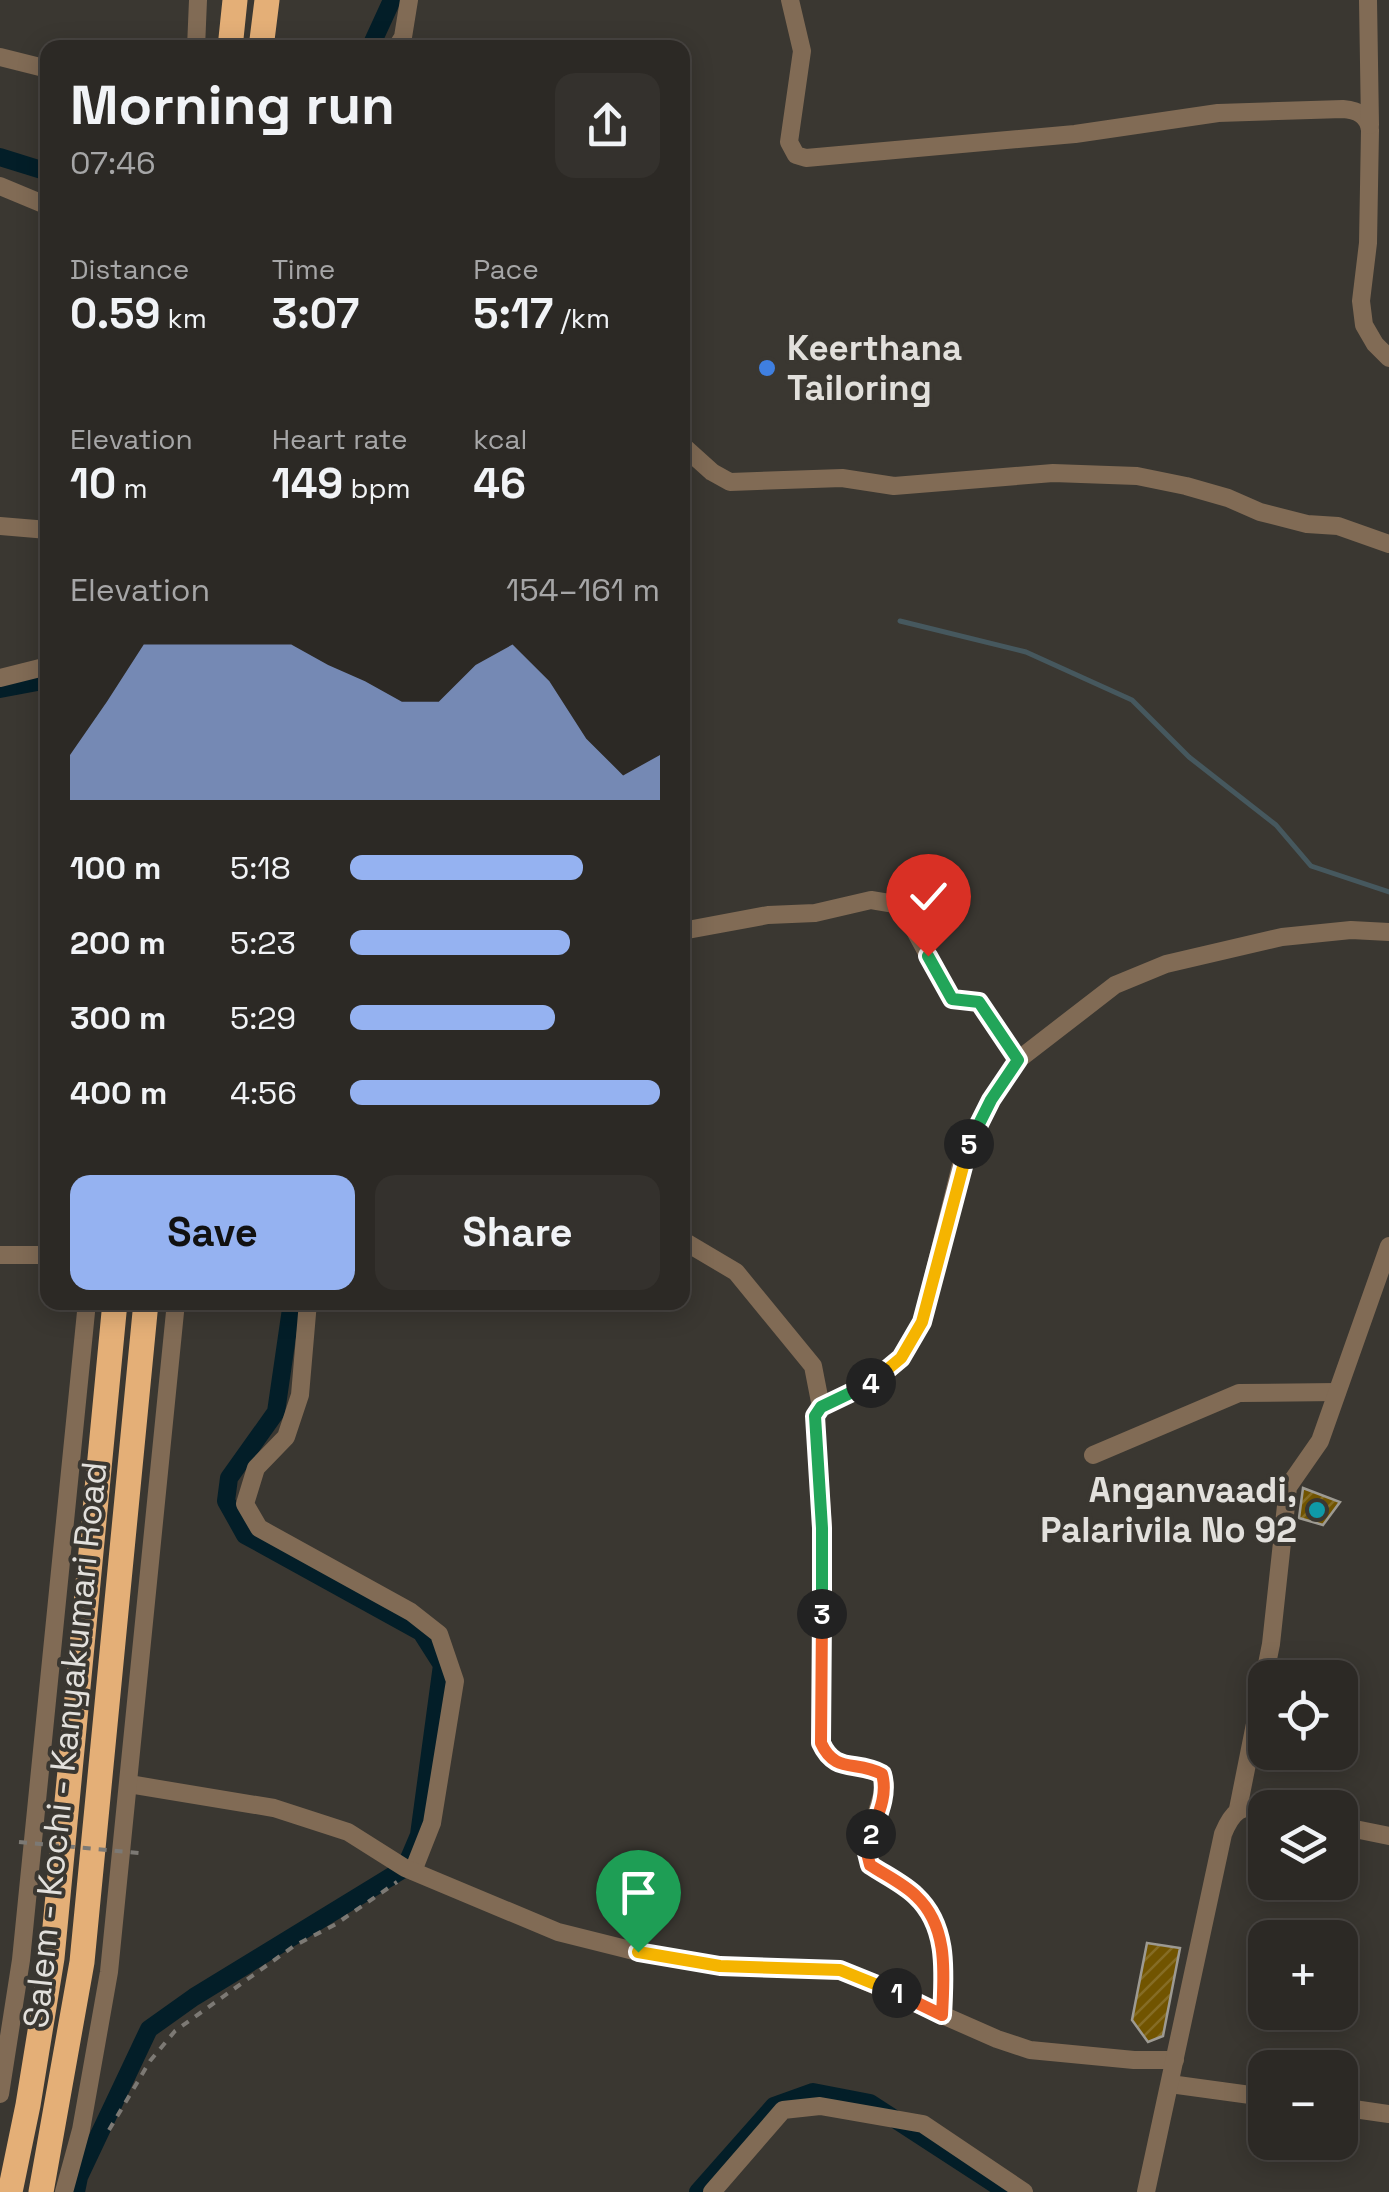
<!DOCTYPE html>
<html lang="en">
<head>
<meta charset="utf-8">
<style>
	:root { --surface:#2c2925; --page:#34312d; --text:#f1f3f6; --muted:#a6a6a7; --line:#484542; --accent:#95b2f1 }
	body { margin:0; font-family:"Space Grotesk",sans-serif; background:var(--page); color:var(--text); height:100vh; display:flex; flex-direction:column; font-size:38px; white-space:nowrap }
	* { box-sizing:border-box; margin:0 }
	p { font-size:32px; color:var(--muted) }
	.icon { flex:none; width:55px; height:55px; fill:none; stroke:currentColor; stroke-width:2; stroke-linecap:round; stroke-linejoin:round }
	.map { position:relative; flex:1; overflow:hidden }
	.details { position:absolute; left:40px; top:40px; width:650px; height:1270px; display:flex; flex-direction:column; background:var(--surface); border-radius:20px; box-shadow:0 5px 25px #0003,0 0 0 2px var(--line) }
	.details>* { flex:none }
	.buttons { position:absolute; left:1248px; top:1660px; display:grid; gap:20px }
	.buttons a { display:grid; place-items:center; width:110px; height:110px; border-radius:20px; background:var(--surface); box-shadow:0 5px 25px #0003,0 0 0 2px var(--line); font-size:50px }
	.pin { position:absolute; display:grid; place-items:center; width:85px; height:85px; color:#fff; margin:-102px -42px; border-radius:50% 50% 50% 0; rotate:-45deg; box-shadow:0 0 10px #0007 }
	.pin .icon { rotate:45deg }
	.km { position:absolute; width:50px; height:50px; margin:-25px; border-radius:50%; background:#222; color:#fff; font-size:28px; line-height:50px; text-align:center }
	.round { display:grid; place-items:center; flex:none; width:105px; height:105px; border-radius:20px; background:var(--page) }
	.summary { display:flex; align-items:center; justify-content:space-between; height:170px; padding:0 30px }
	h1 { font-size:55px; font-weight:800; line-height:75px }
	.metrics { display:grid; grid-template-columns:repeat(3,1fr); gap:15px; height:170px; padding:10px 30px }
	.metrics div { display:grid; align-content:center }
	.metrics b { font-size:42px; font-weight:800 }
	.metrics small { font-size:28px; font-weight:400 }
	.metrics p { font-size:28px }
	.chart { height:280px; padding:20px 30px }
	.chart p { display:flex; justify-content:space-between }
	.chart svg { width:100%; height:180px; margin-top:10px; fill:var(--accent); opacity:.7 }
	.primary-button { display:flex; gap:20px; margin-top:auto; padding:20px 30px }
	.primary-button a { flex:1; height:115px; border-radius:20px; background:var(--accent); color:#111; font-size:40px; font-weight:800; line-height:115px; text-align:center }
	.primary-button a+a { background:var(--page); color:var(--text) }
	ul { padding:0 30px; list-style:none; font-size:32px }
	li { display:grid; grid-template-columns:160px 120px 1fr; align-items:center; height:75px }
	li i { height:25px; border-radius:12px; background:var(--accent) }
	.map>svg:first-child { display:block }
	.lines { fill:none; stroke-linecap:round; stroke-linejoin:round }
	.stream { stroke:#46585e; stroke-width:5 }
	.canal { stroke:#031e28; stroke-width:18 }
	.building { fill:url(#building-hatch); stroke:#9d9a92; stroke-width:2.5 }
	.path { stroke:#7c7974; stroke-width:4; stroke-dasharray:8 8; stroke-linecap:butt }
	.minor { stroke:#816b55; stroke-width:18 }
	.highway { stroke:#e4af77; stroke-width:25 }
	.path-bridge { stroke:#7c7974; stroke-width:4; stroke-dasharray:8 8; stroke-linecap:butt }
	.split-1-casing { stroke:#fff; stroke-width:20 }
	.split-2-casing { stroke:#fff; stroke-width:20 }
	.split-3-casing { stroke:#fff; stroke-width:20 }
	.split-4-casing { stroke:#fff; stroke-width:20 }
	.split-5-casing { stroke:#fff; stroke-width:20 }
	.split-6-casing { stroke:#fff; stroke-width:20 }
	.split-1 { stroke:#f5b400; stroke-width:12 }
	.split-2 { stroke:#f0652b; stroke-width:12 }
	.split-3 { stroke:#f0652b; stroke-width:12 }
	.split-4 { stroke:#22a559; stroke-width:12 }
	.split-5 { stroke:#f5b400; stroke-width:12 }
	.split-6 { stroke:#22a559; stroke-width:12 }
	.shop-dot { fill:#3f7fe0; stroke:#3a3731; stroke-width:4 }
	.culture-dot { fill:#0f9aa8; stroke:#3a3731; stroke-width:4 }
	.labels { text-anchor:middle; stroke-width:8; stroke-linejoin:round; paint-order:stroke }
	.poi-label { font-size:35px; font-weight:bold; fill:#e2e0dc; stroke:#3a3731; text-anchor:start }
	.street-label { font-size:35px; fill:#e2e0dc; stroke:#3a3731 }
</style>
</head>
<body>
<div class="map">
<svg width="1389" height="2192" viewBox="0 0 1389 2192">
	<defs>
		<pattern id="building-hatch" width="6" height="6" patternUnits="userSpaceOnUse" patternTransform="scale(2.5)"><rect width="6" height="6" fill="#715400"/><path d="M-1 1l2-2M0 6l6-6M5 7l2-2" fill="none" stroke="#856c25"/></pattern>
	</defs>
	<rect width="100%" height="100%" fill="#3a3731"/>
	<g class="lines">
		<polyline class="stream" points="900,621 1026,652 1132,700 1189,757 1276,825 1311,866 1389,892"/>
		<g class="canal">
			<polyline points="370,48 392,0"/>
			<polyline points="0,157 48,172"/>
			<polyline points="0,689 48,680"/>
			<polyline points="76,2192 79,2177 149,2029 194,1997 405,1868 419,1835 442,1665 421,1632 245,1535 226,1501 229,1478 276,1412 292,1302"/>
			<polyline points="698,2192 774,2106 813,2092 870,2103 1007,2192"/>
		</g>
	</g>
	<g class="building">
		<polygon points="1303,1488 1340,1502 1323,1525 1299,1518"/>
		<polygon points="1147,1943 1180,1948 1163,2036 1148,2042 1132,2020"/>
	</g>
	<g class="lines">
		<polyline class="path" points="109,2130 150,2061 175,2031 294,1946 336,1924 397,1882"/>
		<g class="minor">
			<path d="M790 0 802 51 789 142 796 155 806 158 1075 134 1218 113 1343 109C1357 110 1368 115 1370 130L1368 243 1361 301 1364 325 1375 344 1389 358"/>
			<polyline points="1368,0 1370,125"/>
			<polyline points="196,48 198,0"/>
			<polyline points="396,48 403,37 409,0"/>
			<polyline points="0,57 48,69"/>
			<polyline points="0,186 48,206"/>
			<polyline points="682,445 712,472 730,482 842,478 894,486 1053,473 1137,476 1186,486 1228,498 1260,512 1307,524 1338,526 1389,544"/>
			<polyline points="0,526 48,530"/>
			<polyline points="0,678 48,666"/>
			<polyline points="682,931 768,915 815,913 871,900 901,905 952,999 979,1002 1018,1060"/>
			<polyline points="682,1240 736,1272 813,1366 821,1407"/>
			<polyline points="0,1255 48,1255"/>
			<polyline points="308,1302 300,1395 286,1437 256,1468 245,1504 259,1528 411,1612 439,1634 455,1681 432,1823 413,1871"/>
			<polyline points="1093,1455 1239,1393 1337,1392"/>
			<polyline points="129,1784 274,1808 348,1832 405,1868 558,1932 638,1952 720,1966 840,1970 997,2039 1030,2050 1134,2060 1175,2060"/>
			<polyline points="1238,1809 1271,1644 1288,1487 1320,1441 1389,1246"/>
			<polyline points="1340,1826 1389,1836"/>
			<path d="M943 2015C944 1974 949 1927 916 1896 904 1884 885 1875 870 1865L867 1853 870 1836 885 1785 882 1774C856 1760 835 1774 821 1743L823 1529 815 1416 821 1407 880 1378 901 1358 922 1322 964 1153 991 1100 1018 1060 1115 985 1166 964 1282 937 1351 930 1389 932"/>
			<polyline points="1170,2084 1265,2097"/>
			<polyline points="0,2094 21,1960 87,1302"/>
			<polyline points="1340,2107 1389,2114"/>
			<polyline points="64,2192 81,2130 109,1972 176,1302"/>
			<polyline points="712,2192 783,2110 820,2106 923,2124 1024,2192"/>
			<path d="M1146 2192 1223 1834C1232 1812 1241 1803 1265 1809"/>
		</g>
		<g class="highway">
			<polyline points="230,48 235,0"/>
			<polyline points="261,48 267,0"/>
			<polyline points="10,2192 28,2105 52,1958 115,1302"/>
			<polyline points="41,2192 82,1962 146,1302"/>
		</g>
		<polyline class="path-bridge" points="19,1842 139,1853"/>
	</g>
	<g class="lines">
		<defs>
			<polyline id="split-1" points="638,1952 720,1966 840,1970 897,1993"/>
			<path id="split-2" d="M871 1834 867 1853 870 1865C885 1875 904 1884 916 1896 949 1927 944 1974 942 2015L897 1993"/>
			<path id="split-3" d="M822 1614 821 1743C835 1774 856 1760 882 1774 888 1795 878 1815 871 1834"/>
			<polyline id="split-4" points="822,1614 822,1528 815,1416 821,1407 871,1383"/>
			<polyline id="split-5" points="871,1383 901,1358 922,1322 969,1144"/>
			<polyline id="split-6" points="928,956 952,999 979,1002 1018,1060 991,1100 969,1144"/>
		</defs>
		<use href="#split-1" class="split-1-casing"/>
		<use href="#split-2" class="split-2-casing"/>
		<use href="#split-3" class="split-3-casing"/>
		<use href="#split-4" class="split-4-casing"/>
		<use href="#split-5" class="split-5-casing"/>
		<use href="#split-6" class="split-6-casing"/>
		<use href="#split-1" class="split-1"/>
		<use href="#split-2" class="split-2"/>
		<use href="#split-3" class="split-3"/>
		<use href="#split-4" class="split-4"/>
		<use href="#split-5" class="split-5"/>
		<use href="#split-6" class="split-6"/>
	</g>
	<circle class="shop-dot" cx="767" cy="368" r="10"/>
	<circle class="culture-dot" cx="1317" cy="1510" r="10"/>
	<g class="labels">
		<g class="poi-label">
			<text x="787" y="360">Keerthana<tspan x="787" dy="40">Tailoring</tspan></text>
			<text x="1297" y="1502" text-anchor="end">Anganvaadi,<tspan x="1297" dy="40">Palarivila No 92</tspan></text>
		</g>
		<g class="street-label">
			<text transform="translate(65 1745) rotate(-84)" y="12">Salem - Kochi - Kanyakumari Road</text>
		</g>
	</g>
</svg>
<div class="buttons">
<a><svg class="icon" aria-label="locate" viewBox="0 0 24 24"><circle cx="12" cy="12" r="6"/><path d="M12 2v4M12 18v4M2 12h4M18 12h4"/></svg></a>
<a><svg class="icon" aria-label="layers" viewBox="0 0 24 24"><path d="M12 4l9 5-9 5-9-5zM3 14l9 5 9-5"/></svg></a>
<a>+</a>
<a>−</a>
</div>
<div class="pin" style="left:638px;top:1952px;background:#1e9e55"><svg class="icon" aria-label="arrive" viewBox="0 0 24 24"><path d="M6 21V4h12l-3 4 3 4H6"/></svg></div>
<div class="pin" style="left:928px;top:956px;background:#d93025"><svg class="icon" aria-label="check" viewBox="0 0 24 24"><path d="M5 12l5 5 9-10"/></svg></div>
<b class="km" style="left:897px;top:1993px">1</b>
<b class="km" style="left:871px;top:1834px">2</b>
<b class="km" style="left:822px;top:1614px">3</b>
<b class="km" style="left:871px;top:1383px">4</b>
<b class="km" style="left:969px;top:1144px">5</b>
<section class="details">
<div class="summary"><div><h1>Morning run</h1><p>07:46</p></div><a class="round"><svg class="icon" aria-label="share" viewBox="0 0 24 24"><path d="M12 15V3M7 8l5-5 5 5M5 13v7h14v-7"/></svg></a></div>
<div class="metrics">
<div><p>Distance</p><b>0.59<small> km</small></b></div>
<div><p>Time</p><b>3:07</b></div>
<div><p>Pace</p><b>5:17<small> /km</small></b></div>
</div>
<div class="metrics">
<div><p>Elevation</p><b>10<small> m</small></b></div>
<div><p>Heart rate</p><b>149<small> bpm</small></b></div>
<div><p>kcal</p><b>46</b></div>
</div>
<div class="chart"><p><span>Elevation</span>154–161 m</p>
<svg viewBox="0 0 160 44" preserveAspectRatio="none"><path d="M0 44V33L10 20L20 6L30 6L40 6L50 6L60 6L70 11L80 15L90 20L100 20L110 11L120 6L130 15L140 29L150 38L160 33V44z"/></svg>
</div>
<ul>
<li><b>100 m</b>5:18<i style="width:75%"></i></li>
<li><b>200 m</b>5:23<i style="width:71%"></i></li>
<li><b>300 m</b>5:29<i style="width:66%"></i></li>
<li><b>400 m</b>4:56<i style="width:100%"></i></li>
</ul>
<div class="primary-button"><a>Save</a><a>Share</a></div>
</section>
</div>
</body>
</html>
